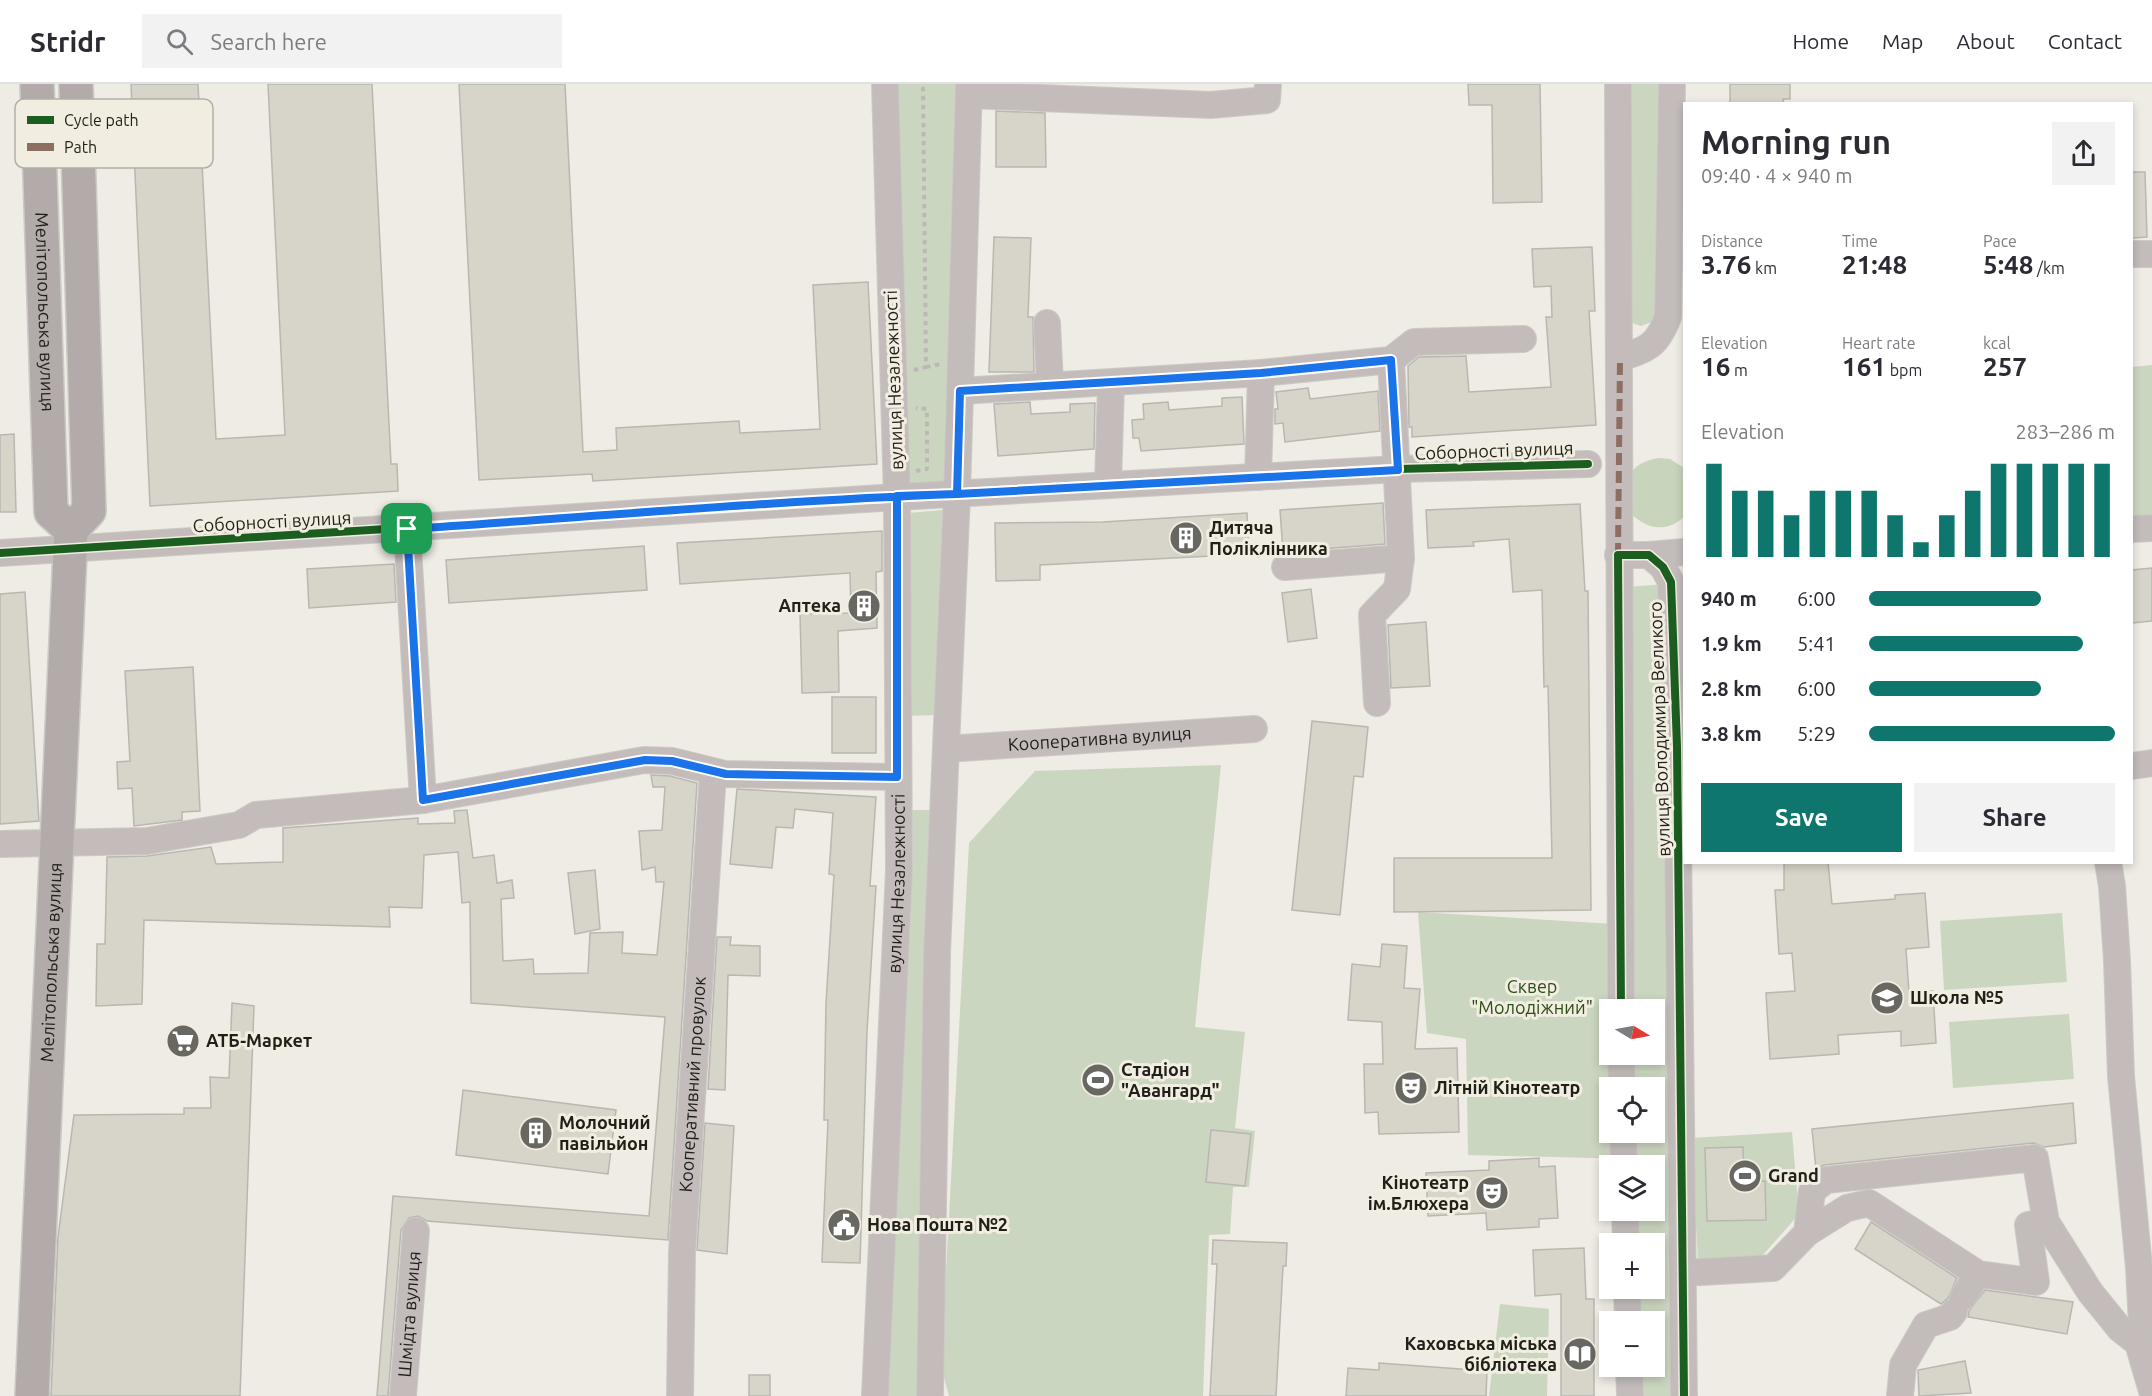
<!DOCTYPE html>
<html lang="en">
<head>
<meta charset="utf-8">
<style>
	:root { --surface:#fff; --page:#f2f2f3; --text:#2b2b33; --muted:#7c7c81; --line:#e1e1e2; --accent:#0f766e }
	body { margin:0; font-family:Ubuntu,sans-serif; background:var(--page); color:var(--text); height:100vh; display:flex; flex-direction:column; font-size:22px; white-space:nowrap }
	* { box-sizing:border-box; margin:0 }
	p { font-size:20px; color:var(--muted) }
	.icon { flex:none; width:33px; height:33px; fill:none; stroke:currentColor; stroke-width:2; stroke-linecap:round; stroke-linejoin:round }
	.map { position:relative; flex:1; overflow:hidden }
	.drawer { position:absolute; left:1683px; top:18px; width:450px; height:762px; display:flex; flex-direction:column; background:var(--surface); border-radius:0px; box-shadow:0 3px 9px #0003 }
	.drawer>* { flex:none }
	.needle { width:39px; rotate:100deg }
	.fabs { position:absolute; left:1599px; top:915px; display:grid; gap:12px }
	.fabs a { display:grid; place-items:center; width:66px; height:66px; border-radius:0px; background:var(--surface); box-shadow:0 3px 9px #0003; font-size:30px }
	.pin { position:absolute; display:grid; place-items:center; width:51px; height:51px; color:#fff; margin:-26px; border-radius:12px; box-shadow:0 3px 9px #0006 }
	.round { display:grid; place-items:center; flex:none; width:63px; height:63px; border-radius:0px; background:var(--page) }
	.overview { display:flex; align-items:center; justify-content:space-between; height:102px; padding:0 18px }
	h1 { font-size:33px; font-weight:700; line-height:45px }
	.stats { display:grid; grid-template-columns:repeat(3,1fr); gap:9px; height:102px; padding:6px 18px }
	.stats div { display:grid; align-content:center }
	.stats b { font-size:26px; font-weight:700 }
	.stats small { font-size:16px; font-weight:400 }
	.stats p { font-size:16px }
	.chart { height:168px; padding:12px 18px }
	.chart p { display:flex; justify-content:space-between }
	.chart svg { width:100%; height:108px; margin-top:6px; stroke:var(--accent); stroke-width:6 }
	.cta { display:flex; gap:12px; margin-top:auto; padding:12px 18px }
	.cta a { flex:1; height:69px; border-radius:0px; background:var(--accent); color:#fff; font-size:24px; font-weight:700; line-height:69px; text-align:center }
	.cta a+a { background:var(--page); color:var(--text) }
	ul { padding:0 18px; list-style:none; font-size:20px }
	li { display:grid; grid-template-columns:96px 72px 1fr; align-items:center; height:45px }
	li i { height:15px; border-radius:8px; background:var(--accent) }
	header { display:flex; align-items:center; gap:36px; box-sizing:border-box; height:84px; padding:0 30px; background:var(--surface); border-bottom:2px solid var(--line) }
	header strong { font-size:28px }
	nav { display:flex; gap:33px; margin-inline-start:auto; font-size:21px }
	.search { width:420px; height:54px; background:var(--page); display:flex; align-items:center; gap:15px; box-sizing:border-box; padding:0 21px; border-radius:0px; color:var(--muted); font-size:22px }
	.map>svg:first-child { display:block }
	.green { fill:#cbd6c0; fill-rule:evenodd }
	.forest { fill:#c8d4bc }
	.building { fill:#d7d5c9; stroke:#b8b7b1; stroke-width:1.5 }
	.lines { fill:none; stroke-linecap:round; stroke-linejoin:round }
	.minor-casing { stroke:#cccac5; stroke-width:28 }
	.major-casing { stroke:#cccac5; stroke-width:36 }
	.path { stroke:#bdb8b6; stroke-width:4; stroke-dasharray:4.5 4.5; stroke-linecap:butt }
	.minor { stroke:#c3bcbb; stroke-width:26 }
	.major { stroke:#b3aba9; stroke-width:33 }
	.quiet { stroke:#8d6e63; stroke-width:6; stroke-dasharray:12 6; stroke-linecap:butt }
	.cycleway-casing { stroke:#f1eee1; stroke-width:11 }
	.cycleway { stroke:#1b5e20; stroke-width:8 }
	.route-casing { stroke:#fff; stroke-width:12 }
	.route { stroke:#1a73e8; stroke-width:8 }
	.labels { text-anchor:middle; stroke-width:6; stroke-linejoin:round; paint-order:stroke }
	.street-label { font-size:18px; fill:#201f1a; stroke:#f1eee1 }
	.poi-label { font-size:18px; font-weight:bold; fill:#201f1a; stroke:#f1eee1; text-anchor:start }
	.park-label { font-size:18px; fill:#2e4e19; stroke:#f1eee1 }
	.key { fill:#f1eee1; stroke:#b2b0a5; stroke-width:1.5 }
	.key-label { font-size:16px; fill:#201f1a }
</style>
</head>
<body>
<header>
<strong>Stridr</strong>
<div class="search"><svg class="icon" aria-label="search" viewBox="0 0 24 24"><circle cx="10" cy="10" r="6"/><path d="M15 15l6 6"/></svg>Search here</div>
<nav><a>Home</a><a>Map</a><a>About</a><a>Contact</a></nav>
</header>
<div class="map">
<svg width="2152" height="1312" viewBox="0 0 2152 1312">
	<rect width="100%" height="100%" fill="#eeece4"/>
	<g class="green">
		<polygon points="892,0 961,0 946,397 907,399"/>
		<polygon points="1627,0 1663,0 1656,226 1652,238 1641,242 1629,238"/>
		<polygon points="2152,281 2152,436 2132,437 2132,283"/>
		<polygon points="943,426 935,631 907,632 908,429"/>
		<path d="M1665 500 1676 1312H1634V1283L1654 1282V1238L1634 1237 1633 1205 1654 1204V1160L1633 1159 1632 1127 1654 1126V1082L1632 1081V1075L1468 1071 1466 955 1427 949 1418 828 1630 841 1628 503ZM1610 926H1654V970H1610ZM1610 1004H1654V1048H1610Z"/>
		<polygon points="1221,681 1195,943 1245,948 1235,1044 1255,1047 1249,1103 1233,1103 1230,1150 1209,1151 1203,1312 949,1312 941,1282 969,759 1035,687"/>
		<polygon points="906,726 939,726 922,1312 884,1312"/>
		<polygon points="2062,829 2067,898 1944,906 1940,837"/>
		<polygon points="2069,930 2074,995 1953,1004 1949,938"/>
		<polygon points="1792,1048 1799,1130 1763,1171 1698,1176 1691,1054"/>
		<polygon points="1500,1220 1549,1225 1547,1312 1489,1312"/>
	</g>
	<path class="forest" d="M1658 374 1670 375 1684 384V433C1665 450 1644 445 1628 426 1627 397 1624 381 1658 374Z"/>
	<g class="building">
		<polygon points="131,0 198,0 216,355 285,351 268,0 372,0 391,380 397,380 398,407 150,422"/>
		<polygon points="459,0 565,0 583,368 617,366 616,344 739,337 740,349 820,345 813,201 868,198 877,380 593,397 592,390 479,396"/>
		<polygon points="1468,0 1540,0 1542,118 1493,119 1492,21 1469,21"/>
		<polygon points="1730,0 1790,0 1790,15 1783,15 1784,20 1730,20"/>
		<polygon points="996,27 1045,29 1046,83 996,83"/>
		<polygon points="2132,88 2145,88 2147,153 2132,154"/>
		<polygon points="994,153 1031,154 1028,233 1033,233 1034,288 989,288"/>
		<polygon points="1592,163 1595,227 1589,227 1596,341 1412,353 1412,343 1409,343 1408,282 1419,273 1466,272 1469,308 1551,303 1546,233 1552,233 1551,202 1534,203 1532,165"/>
		<polygon points="1308,304 1310,315 1378,307 1380,347 1285,358 1283,339 1275,340 1275,325 1278,325 1276,308"/>
		<polygon points="1242,313 1244,360 1141,367 1139,354 1133,354 1132,336 1144,335 1143,320 1168,318 1169,326 1222,322 1222,314"/>
		<polygon points="1030,318 1031,330 1070,328 1070,320 1095,319 1094,365 998,372 994,320"/>
		<polygon points="14,350 16,428 0,428 0,351"/>
		<polygon points="1383,419 1385,460 1283,468 1280,426"/>
		<polygon points="1580,420 1585,507 1588,507 1591,826 1394,828 1394,774 1552,774 1548,602 1544,603 1542,506 1513,508 1509,455 1473,458 1474,462 1428,464 1426,426"/>
		<polygon points="1247,429 1249,470 1040,481 1040,496 996,497 995,439 1103,438"/>
		<polygon points="882,447 882,487 876,488 877,544 838,547 839,608 802,609 800,530 851,529 850,489 680,500 677,459"/>
		<polygon points="644,462 647,506 449,519 446,476"/>
		<polygon points="394,480 396,518 309,524 307,485"/>
		<polygon points="2152,484 2152,537 2132,539 2132,486"/>
		<polygon points="1311,505 1317,554 1288,558 1282,509"/>
		<polygon points="25,508 39,737 0,740 0,510"/>
		<polygon points="1426,538 1430,602 1391,604 1388,541"/>
		<polygon points="193,583 200,727 182,728 182,736 134,742 132,704 118,705 117,678 130,677 125,587"/>
		<rect x="832" y="613" width="44" height="56"/>
		<polygon points="1312,637 1368,643 1363,693 1354,692 1340,831 1292,826"/>
		<polygon points="651,691 670,692 697,699 668,1156 427,1137 418,1132 409,1134 401,1146 388,1312 377,1312 393,1112 649,1132 665,933 471,919 470,818 462,819 458,768 424,771 422,824 389,823 390,843 144,836 142,920 96,922 97,860 105,860 107,773 147,772 211,763 216,780 283,778 283,744 418,734 418,740 455,739 454,727 467,726 473,774 494,771 497,799 512,796 514,814 501,815 503,877 533,875 534,890 588,889 590,849 623,848 622,869 657,871 664,798 656,798 655,783 642,786 639,747 662,746 665,703 653,703"/>
		<polygon points="737,705 876,713 870,802 876,802 867,947 860,1179 822,1178 828,1036 824,1036 826,919 834,791 829,790 833,729 795,725 793,744 776,743 772,784 730,780"/>
		<polygon points="1784,778 1828,778 1832,820 1895,815 1895,811 1925,809 1929,863 1906,865 1909,909 1933,907 1936,959 1901,962 1901,947 1838,951 1839,970 1770,975 1766,909 1795,907 1792,869 1779,870 1775,806 1784,806"/>
		<polygon points="595,786 600,845 575,850 568,789"/>
		<polygon points="717,853 731,853 730,861 760,862 760,892 728,891 725,1006 708,1005"/>
		<polygon points="1382,860 1407,862 1404,904 1420,905 1415,965 1457,964 1459,1048 1379,1050 1378,1028 1365,1029 1364,980 1383,980 1382,938 1348,936 1352,880 1380,883"/>
		<polygon points="232,919 254,922 240,1312 51,1312 58,1153 74,1031 184,1030 184,1024 211,1024 210,993 229,994"/>
		<polygon points="463,1006 616,1026 608,1090 456,1071"/>
		<polygon points="2073,1019 2076,1059 2044,1063 2033,1059 1824,1081 1816,1085 1812,1045"/>
		<polygon points="705,1039 734,1042 727,1170 697,1166"/>
		<polygon points="1211,1046 1251,1050 1245,1102 1206,1098"/>
		<polygon points="1743,1063 1744,1098 1765,1097 1766,1136 1707,1137 1705,1064"/>
		<polygon points="1539,1074 1539,1083 1555,1082 1558,1134 1539,1135 1539,1143 1487,1146 1486,1129 1428,1132 1426,1089 1489,1086 1489,1077"/>
		<polygon points="1871,1138 1957,1194 1948,1214 1941,1220 1855,1165"/>
		<polygon points="1213,1156 1287,1159 1286,1182 1283,1182 1276,1312 1210,1312 1217,1180 1212,1180"/>
		<polygon points="1584,1164 1586,1215 1594,1215 1594,1312 1561,1312 1561,1210 1535,1212 1533,1166"/>
		<polygon points="1985,1206 2073,1218 2067,1250 1968,1233 1969,1227"/>
		<polygon points="1965,1277 1971,1309 1919,1312 1918,1286"/>
		<polygon points="1379,1279 1487,1287 1486,1312 1346,1312 1348,1284 1379,1286"/>
		<rect x="749" y="1291" width="21" height="21"/>
	</g>
	<g class="lines">
		<defs>
			<g id="minor">
				<polyline points="1618,0 1621,926"/>
				<polyline points="969,11 1211,21 1267,16 1268,0"/>
				<polyline points="2132,170 2152,170"/>
				<polyline points="1047,239 1050,300"/>
				<path d="M1620 274C1648 265 1657 262 1668 233L1672 0"/>
				<polyline points="960,307 1261,289 1391,276 1414,258 1523,255"/>
				<polyline points="1258,393 1261,289"/>
				<polyline points="1108,401 1111,299"/>
				<polyline points="407,445 423,716"/>
				<polyline points="2132,445 2152,444"/>
				<polyline points="0,469 897,413 1398,385 1588,380"/>
				<polyline points="1618,471 1649,471 1663,483 1671,498 1677,663 1684,1312"/>
				<polyline points="1649,471 1684,468"/>
				<polyline points="1285,483 1401,474 1391,276"/>
				<polyline points="1377,619 1372,531 1397,505 1401,474"/>
				<path id="s1" d="M946 665 1254 645"/>
				<polyline points="2132,682 2152,679"/>
				<polyline points="0,760 147,757 239,741 256,731 423,716 644,676 672,677 725,690 897,693"/>
				<polyline points="2108,778 2112,802 2117,877 2121,992 2139,1184 2142,1241 2138,1259 2152,1307"/>
				<polyline points="1621,970 1622,1004"/>
				<polyline points="1623,1048 1624,1082"/>
				<polyline points="1625,1126 1626,1160"/>
				<polyline points="1807,1149 1847,1124 1869,1119 1978,1190 2036,1198 2028,1141 2046,1138"/>
				<polyline points="1683,1189 1773,1184 1807,1149 1812,1107 1826,1096 2035,1074 2046,1138 2090,1208 2120,1245 2138,1259"/>
				<polyline points="1627,1204 1628,1238"/>
				<polyline points="1963,1213 1978,1190"/>
				<polyline points="1629,1282 1630,1312"/>
				<path id="s2" d="M403 1312 416 1147"/>
				<path id="s3" d="M680 1312 682 1168 713 689"/>
				<path id="s4" d="M875 1312 899 786 897 413 885 0"/>
				<polyline points="930,1312 937,869 957,410 969,0"/>
				<polyline points="1900,1312 1903,1281 1926,1241 1950,1233 1954,1228"/>
			</g>
			<g id="major">
				<path id="s5" d="M37 0 51 428 71 446"/>
				<path id="s6" d="M32 1312 71 446 89 427 76 0"/>
			</g>
		</defs>
		<use href="#minor" class="minor-casing"/>
		<use href="#major" class="major-casing"/>
		<g class="path">
			<polyline points="926,283 941,280"/>
			<polyline points="914,286 926,283 923,0"/>
			<polyline points="916,387 927,385 927,325 916,324"/>
		</g>
		<use href="#minor" class="minor"/>
		<use href="#major" class="major"/>
		<polyline class="quiet" points="1618,471 1620,274"/>
		<defs>
			<g id="cycleway">
				<polyline points="0,469 897,413 1398,385 1588,380"/>
				<polyline points="1621,926 1618,471 1649,471 1663,483 1671,498 1677,663 1684,1312"/>
			</g>
		</defs>
		<use href="#cycleway" class="cycleway-casing"/>
		<use href="#cycleway" class="cycleway"/>
	</g>
	<g class="lines">
		<defs>
			<path id="route" d="M407 445 423 716 645 676 672 677 726 690 897 693V412L957 410 1398 386 1391 276 1261 289 960 307 957 410C773 417 590 433 407 445"/>
		</defs>
		<use href="#route" class="route-casing"/>
		<use href="#route" class="route"/>
	</g>
	<defs>
		<symbol id="building-disc" viewBox="-11 -11 22 22"><circle r="9.5" fill="#686761" stroke="#f1eee1"/><path d="M-4-6H4V6H1V3H-1V6H-4ZM-2.5-4.3h1.7v1.8h-1.7ZM.8-4.3h1.7v1.8H.8ZM-2.5-1h1.7V.8h-1.7ZM.8-1h1.7V.8H.8Z" fill="#fff"/></symbol>
		<symbol id="school-disc" viewBox="-11 -11 22 22"><circle r="9.5" fill="#686761" stroke="#f1eee1"/><path d="M0-5L7-2L0 1L-7-2ZM-4 1L0 2.5L4 1V4Q0 6-4 4Z" fill="#fff"/></symbol>
		<symbol id="supermarket-disc" viewBox="-11 -11 22 22"><circle r="9.5" fill="#686761" stroke="#f1eee1"/><path d="M-6-5.5h2.5l.6 2H6L4.5 2H-2.5L-4.4-4H-6ZM-1.5 3.2a1.3 1.3 0 1 0 .1 0ZM3 3.2a1.3 1.3 0 1 0 .1 0Z" fill="#fff"/></symbol>
		<symbol id="stadium-disc" viewBox="-11 -11 22 22"><circle r="9.5" fill="#686761" stroke="#f1eee1"/><path d="M0-5a6.5 5 0 1 0 0 10a6.5 5 0 1 0 0-10ZM-3.5-1.8h7v3.6h-7Z" fill="#fff"/></symbol>
		<symbol id="theatre-disc" viewBox="-11 -11 22 22"><circle r="9.5" fill="#686761" stroke="#f1eee1"/><path d="M-5-5.5Q0-4 5-5.5V0Q5 5 0 6Q-5 5-5 0ZM-3.3-2.5H-1v1.5H-3.3ZM1-2.5H3.3v1.5H1ZM-2.8 1Q0 5.5 2.8 1Z" fill="#fff"/></symbol>
		<symbol id="civic-disc" viewBox="-11 -11 22 22"><circle r="9.5" fill="#686761" stroke="#f1eee1"/><path d="M-.6-6.5H3V-4.5H.6V-3L4-1V1h2V6H-6V1h2V-1L-.6-3ZM-1.2 2.5V6h2.4V2.5Z" fill="#fff"/></symbol>
		<symbol id="library-disc" viewBox="-11 -11 22 22"><circle r="9.5" fill="#686761" stroke="#f1eee1"/><path d="M-6-4Q-3-5.5-.7-3.5V5Q-3 3-6 4ZM6-4Q3-5.5 .7-3.5V5Q3 3 6 4Z" fill="#fff"/></symbol>
	</defs>
	<g fill-rule="evenodd">
		<use href="#building-disc" x="1167" y="435" width="38" height="38"/>
		<use href="#building-disc" x="845" y="503" width="38" height="38"/>
		<use href="#school-disc" x="1868" y="895" width="38" height="38"/>
		<use href="#supermarket-disc" x="164" y="938" width="38" height="38"/>
		<use href="#stadium-disc" x="1079" y="977" width="38" height="38"/>
		<use href="#theatre-disc" x="1392" y="985" width="38" height="38"/>
		<use href="#building-disc" x="517" y="1030" width="38" height="38"/>
		<use href="#stadium-disc" x="1726" y="1073" width="38" height="38"/>
		<use href="#theatre-disc" x="1473" y="1090" width="38" height="38"/>
		<use href="#civic-disc" x="825" y="1122" width="38" height="38"/>
		<use href="#library-disc" x="1561" y="1251" width="38" height="38"/>
	</g>
	<g class="labels">
		<g class="street-label">
			<text dy="6" stroke="none"><textPath href="#s5" startOffset="228">Мелітопольська вулиця</textPath></text>
			<text transform="translate(894 296) rotate(-92)" y="6">вулиця Незалежності</text>
			<text transform="translate(1494 367) rotate(-2)" y="6">Соборності вулиця</text>
			<text transform="translate(272 438) rotate(-3)" y="6">Соборності вулиця</text>
			<text transform="translate(1660 645) rotate(-92)" y="6">вулиця Володимира Великого</text>
			<text dy="6" stroke="none"><textPath href="#s1" startOffset="154">Кооперативна вулиця</textPath></text>
			<text dy="6" stroke="none"><textPath href="#s4" startOffset="513">вулиця Незалежності</textPath></text>
			<text dy="6" stroke="none"><textPath href="#s6" startOffset="434">Мелітопольська вулиця</textPath></text>
			<text dy="6" stroke="none"><textPath href="#s3" startOffset="312">Кооперативний провулок</textPath></text>
			<text dy="6" stroke="none"><textPath href="#s2" startOffset="82">Шмідта вулиця</textPath></text>
		</g>
		<g class="poi-label">
			<text x="1209" y="450">Дитяча<tspan x="1209" dy="21">Поліклінника</tspan></text>
			<text x="841" y="528" text-anchor="end">Аптека</text>
			<text x="1910" y="920">Школа №5</text>
			<text x="206" y="963">АТБ-Маркет</text>
			<text x="1121" y="992">Стадіон<tspan x="1121" dy="21">"Авангард"</tspan></text>
			<text x="1434" y="1010">Літній Кінотеатр</text>
			<text x="559" y="1045">Молочний<tspan x="559" dy="21">павільйон</tspan></text>
			<text x="1768" y="1098">Grand</text>
			<text x="1469" y="1105" text-anchor="end">Кінотеатр<tspan x="1469" dy="21">ім.Блюхера</tspan></text>
			<text x="867" y="1147">Нова Пошта №2</text>
			<text x="1557" y="1266" text-anchor="end">Каховська міська<tspan x="1557" dy="21">бібліотека</tspan></text>
		</g>
		<g class="park-label">
			<text x="1532" y="909">Сквер<tspan x="1532" dy="21">"Молодіжний"</tspan></text>
		</g>
	</g>
	<rect x="15" y="15" width="198" height="69" rx="9" class="key"/>
	<rect x="27" y="32" width="27" height="8" fill="#1b5e20"/>
	<rect x="27" y="59" width="27" height="8" fill="#8d6e63"/>
	<g class="key-label">
		<text x="64" y="42">Cycle path</text>
		<text x="64" y="69">Path</text>
	</g>
</svg>
<div class="fabs">
<a><svg class="needle" viewBox="-14 -14 28 28"><path d="M0-13l5 13h-10z" fill="#e53935"/><path d="M0 13l5-13h-10z" fill="#7c7c81"/></svg></a>
<a><svg class="icon" aria-label="locate" viewBox="0 0 24 24"><circle cx="12" cy="12" r="6"/><path d="M12 2v4M12 18v4M2 12h4M18 12h4"/></svg></a>
<a><svg class="icon" aria-label="layers" viewBox="0 0 24 24"><path d="M12 4l9 5-9 5-9-5zM3 14l9 5 9-5"/></svg></a>
<a>+</a>
<a>−</a>
</div>
<div class="pin" style="left:407px;top:445px;background:#1e9e55"><svg class="icon" aria-label="arrive" viewBox="0 0 24 24"><path d="M6 21V4h12l-3 4 3 4H6"/></svg></div>
<section class="drawer">
<div class="overview"><div><h1>Morning run</h1><p>09:40 · 4 × 940 m</p></div><a class="round"><svg class="icon" aria-label="share" viewBox="0 0 24 24"><path d="M12 15V3M7 8l5-5 5 5M5 13v7h14v-7"/></svg></a></div>
<div class="stats">
<div><p>Distance</p><b>3.76<small> km</small></b></div>
<div><p>Time</p><b>21:48</b></div>
<div><p>Pace</p><b>5:48<small> /km</small></b></div>
</div>
<div class="stats">
<div><p>Elevation</p><b>16<small> m</small></b></div>
<div><p>Heart rate</p><b>161<small> bpm</small></b></div>
<div><p>kcal</p><b>257</b></div>
</div>
<div class="chart"><p><span>Elevation</span>283–286 m</p>
<svg viewBox="0 0 160 44" preserveAspectRatio="none"><path d="M5 44V6M15 44V17M25 44V17M35 44V27M45 44V17M55 44V17M65 44V17M75 44V27M85 44V38M95 44V27M105 44V17M115 44V6M125 44V6M135 44V6M145 44V6M155 44V6"/></svg>
</div>
<ul>
<li><b>940 m</b>6:00<i style="width:70%"></i></li>
<li><b>1.9 km</b>5:41<i style="width:87%"></i></li>
<li><b>2.8 km</b>6:00<i style="width:70%"></i></li>
<li><b>3.8 km</b>5:29<i style="width:100%"></i></li>
</ul>
<div class="cta"><a>Save</a><a>Share</a></div>
</section>
</div>
</body>
</html>
